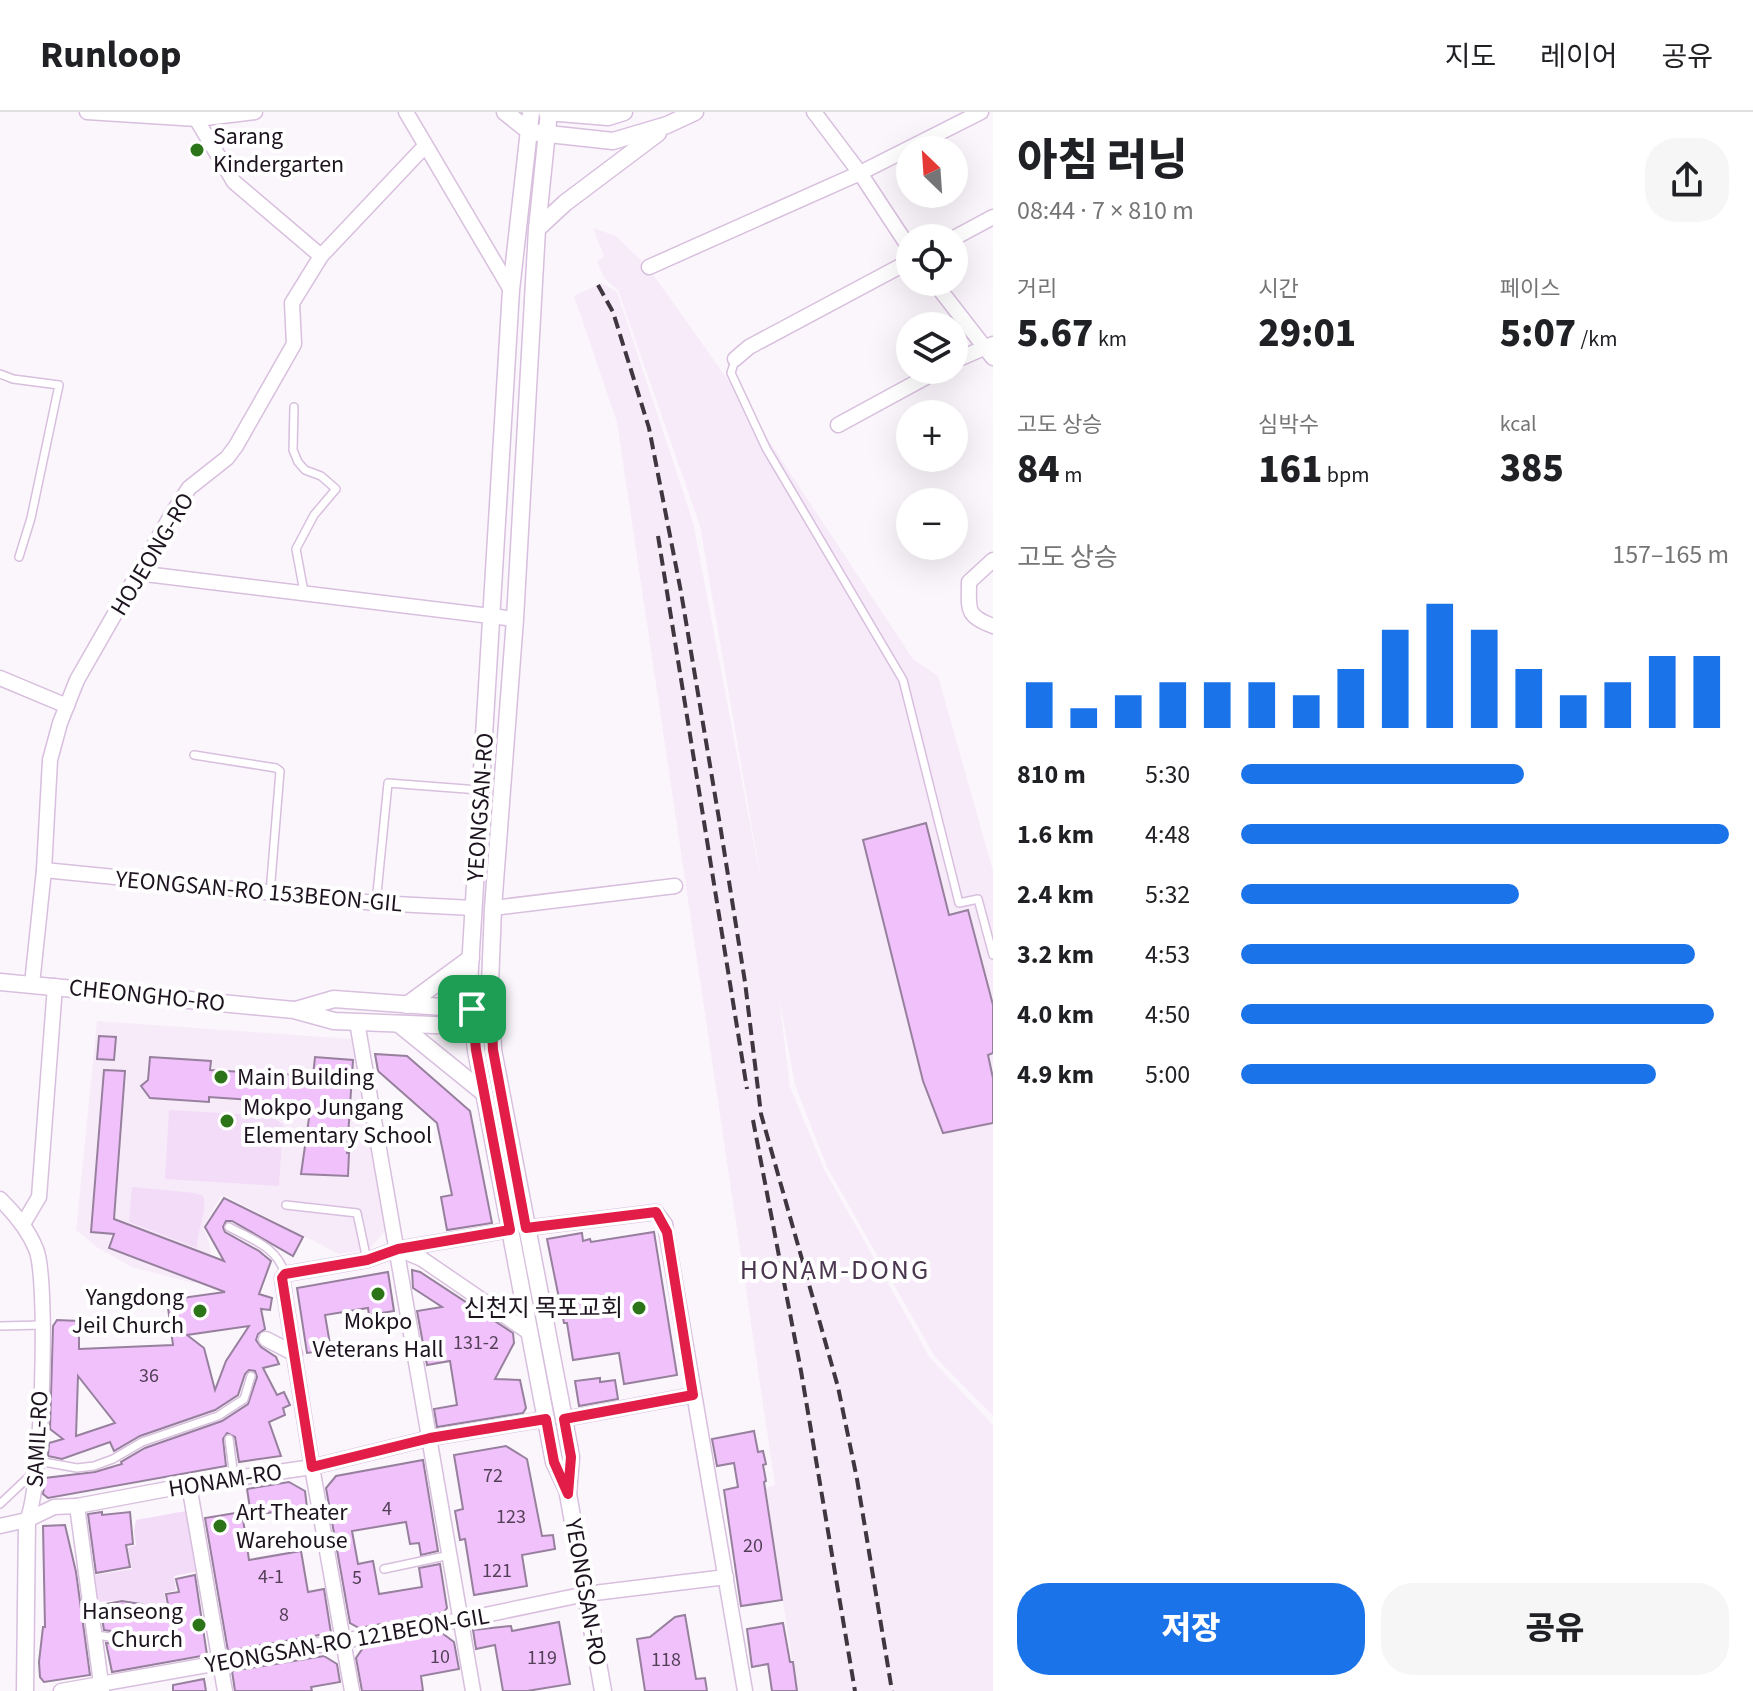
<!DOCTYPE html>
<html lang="ko">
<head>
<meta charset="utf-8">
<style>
	:root { --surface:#fff; --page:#f6f6f6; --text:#202124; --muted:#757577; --line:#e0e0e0; --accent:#1a73e8 }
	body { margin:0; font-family:"Source Sans 3","Noto Sans KR",sans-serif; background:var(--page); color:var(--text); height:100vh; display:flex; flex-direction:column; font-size:30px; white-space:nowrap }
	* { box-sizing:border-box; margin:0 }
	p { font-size:26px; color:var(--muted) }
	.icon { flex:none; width:44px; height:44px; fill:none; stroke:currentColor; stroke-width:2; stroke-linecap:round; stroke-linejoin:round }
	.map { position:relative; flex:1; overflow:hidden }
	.sheet { display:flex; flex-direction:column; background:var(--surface); width:760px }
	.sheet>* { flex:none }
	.needle { width:52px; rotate:335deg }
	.buttons { position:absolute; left:896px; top:24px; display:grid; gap:16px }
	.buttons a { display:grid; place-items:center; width:72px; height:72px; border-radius:50%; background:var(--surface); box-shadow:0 8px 32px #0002; font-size:40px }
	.pin { position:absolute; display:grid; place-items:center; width:68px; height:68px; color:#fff; margin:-34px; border-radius:16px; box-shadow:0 4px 12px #0006 }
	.round { display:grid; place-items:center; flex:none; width:84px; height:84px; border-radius:32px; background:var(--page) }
	.summary { display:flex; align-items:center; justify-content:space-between; height:136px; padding:0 24px }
	h1 { font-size:44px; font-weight:800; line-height:60px }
	.stats { display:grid; grid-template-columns:repeat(3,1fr); gap:12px; height:136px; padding:8px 24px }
	.stats div { display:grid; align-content:center }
	.stats b { font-size:40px; font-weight:800 }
	.stats small { font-size:22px; font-weight:400 }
	.stats p { font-size:22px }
	.chart { height:224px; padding:16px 24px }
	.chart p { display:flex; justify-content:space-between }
	.chart svg { width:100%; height:144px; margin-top:8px; stroke:var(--accent); stroke-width:6 }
	.action { display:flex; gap:16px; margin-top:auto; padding:16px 24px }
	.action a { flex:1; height:92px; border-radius:32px; background:var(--accent); color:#fff; font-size:32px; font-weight:800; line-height:92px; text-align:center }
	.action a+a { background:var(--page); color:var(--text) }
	ul { padding:0 24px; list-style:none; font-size:26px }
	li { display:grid; grid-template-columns:128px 96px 1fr; align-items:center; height:60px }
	li i { height:20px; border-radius:10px; background:var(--accent) }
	header { display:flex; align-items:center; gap:48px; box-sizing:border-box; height:112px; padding:0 40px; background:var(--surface); border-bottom:2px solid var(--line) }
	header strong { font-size:38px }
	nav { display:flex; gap:44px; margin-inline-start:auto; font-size:28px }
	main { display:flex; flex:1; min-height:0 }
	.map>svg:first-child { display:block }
	.built { fill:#f7ebfa }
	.green { fill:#f2dcf7 }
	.building { fill:#f0c1fb; stroke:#97809d; stroke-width:2; fill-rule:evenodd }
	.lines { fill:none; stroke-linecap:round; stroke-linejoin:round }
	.service-casing { stroke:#d8bfde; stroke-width:10 }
	.minor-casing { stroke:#d8bfde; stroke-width:17 }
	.tertiary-casing { stroke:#d8bfde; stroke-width:19 }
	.service { stroke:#fff; stroke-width:7 }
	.minor { stroke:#fff; stroke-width:14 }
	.tertiary { stroke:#fff; stroke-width:16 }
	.rail { stroke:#3f3640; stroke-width:4; stroke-dasharray:12 6; stroke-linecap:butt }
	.route-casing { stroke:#fff; stroke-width:16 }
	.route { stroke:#e11d48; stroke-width:10 }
	.poi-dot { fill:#2c7418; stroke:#fff; stroke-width:3 }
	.labels { text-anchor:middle; stroke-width:8; stroke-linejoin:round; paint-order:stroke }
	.number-label { font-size:20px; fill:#523f56 }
	.poi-label { font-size:24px; fill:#1d141f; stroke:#fff; text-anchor:start }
	.street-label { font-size:24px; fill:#1d141f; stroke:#fff }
	.quarter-label { font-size:28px; letter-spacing:2px; fill:#4c3750; stroke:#fff }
</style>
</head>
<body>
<header>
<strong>Runloop</strong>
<nav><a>지도</a><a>레이어</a><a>공유</a></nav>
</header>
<main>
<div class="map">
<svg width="993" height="1579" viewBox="0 0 993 1579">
	<rect width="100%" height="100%" fill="#fbf6fc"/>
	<g class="built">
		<polygon points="593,116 616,124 647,154 738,282 913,547 938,564 993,759 993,1304 935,1245 827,1055 795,973 779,885 790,975 825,1059 930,1246 993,1313 993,1579 797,1579 765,1376 775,1373 617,310 574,184 602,171 617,180 693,410 763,780 700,414 618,178 605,167 597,150 604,144"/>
		<polygon points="97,909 352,927 355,935 385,1119 369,1137 339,1142 227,1085 221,1084 204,1114 211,1139 205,1164 193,1171 132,1155 98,1136 76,1118"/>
	</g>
	<g class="green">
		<polygon points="169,998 272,1004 283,1013 279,1074 165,1067"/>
		<path d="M132 1075 195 1081 203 1084C208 1099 197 1118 197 1136L129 1110Z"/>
		<polygon points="186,1399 199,1459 174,1464 176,1478 164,1481 168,1499 156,1506 144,1503 143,1491 125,1488 98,1490 95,1463 132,1457 128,1436 136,1433 134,1419 136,1408"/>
	</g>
	<g class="building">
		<polygon points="926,711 949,803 968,798 993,893 993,941 988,943 993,966 993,1011 943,1021 923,969 863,728"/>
		<polygon points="99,924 116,925 114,948 97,947"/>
		<polygon points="375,942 407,944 470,999 492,1111 447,1118 441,1085 452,1083 437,1011 378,959"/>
		<polygon points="150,945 211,949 210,958 313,964 315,945 353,948 347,1041 349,1041 348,1064 301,1062 311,992 209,985 209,990 150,986 141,974 148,968"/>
		<path d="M104 958 125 959 114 1107 224 1149 205 1115 224 1086 303 1125 293 1144 232 1109H226L223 1115 225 1120 259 1139 271 1149 259 1182 272 1186 270 1198 261 1197 265 1217 258 1222 256 1228 261 1235 276 1245 279 1252 263 1256 277 1283 284 1280 290 1293 283 1296 285 1303 269 1310 281 1344 239 1350 235 1325 227 1321 223 1327 226 1354 48 1386 43 1382 45 1366 95 1360 122 1352 121 1350 145 1336 222 1309 248 1292 257 1265 255 1259 249 1258 245 1262 238 1283 215 1298 140 1324 114 1339 110 1330 62 1347 48 1344 49 1331 63 1327 50 1317 53 1214 57 1208 79 1209V1237L173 1233 167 1188 225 1180 109 1136 114 1122 91 1120ZM249 1214 226 1249 215 1278 204 1236 187 1223ZM78 1264 115 1311 76 1324Z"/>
		<polygon points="654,1120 677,1263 624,1272 619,1241 573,1248 567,1211 564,1211 547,1127 582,1121 583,1129 590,1127 591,1130"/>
		<polygon points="412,1158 420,1160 513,1221 514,1231 495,1267 520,1268 526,1296 523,1301 437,1315 434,1297 457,1293 450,1249 427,1253 417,1199 442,1195 413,1176"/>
		<polygon points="388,1160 394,1199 369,1203 368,1196 325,1203 331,1238 307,1241 297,1176"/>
		<polygon points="600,1266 600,1270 615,1268 618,1287 579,1294 575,1269"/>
		<polygon points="754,1319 758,1340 763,1339 766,1352 763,1353 766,1369 764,1370 782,1488 741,1494 724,1378 738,1375 734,1351 717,1354 712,1327"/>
		<polygon points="506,1334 527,1347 542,1424 553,1423 555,1437 522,1443 527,1474 474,1483 465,1427 460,1428 455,1399 463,1397 454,1343"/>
		<polygon points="423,1348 438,1439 421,1443 419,1431 410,1432 406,1410 352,1419 358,1452 373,1449 379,1482 422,1475 419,1456 440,1452 447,1496 443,1501 359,1516 350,1511 326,1376 336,1364"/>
		<polygon points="289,1370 305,1379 307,1396 251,1403 247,1377"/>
		<polygon points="102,1400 102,1403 130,1400 133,1432 126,1433 130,1455 96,1461 88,1402"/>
		<polygon points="242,1400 249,1448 301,1439 308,1480 324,1477 331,1521 228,1539 205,1406"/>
		<polygon points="65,1413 76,1460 90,1563 44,1570 40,1565 39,1550 43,1515 45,1515 43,1414"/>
		<polygon points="195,1463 207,1543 112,1560 106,1531 132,1534 136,1526 131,1522 104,1518 100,1493 122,1489 142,1492 140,1504 171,1508 166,1482 179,1480 176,1467"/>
		<polygon points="685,1503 696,1567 705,1566 707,1579 645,1579 637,1527 650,1525 675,1505"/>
		<polygon points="559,1510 570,1572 527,1579 503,1579 495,1533 476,1537 473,1518 511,1514 512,1519"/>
		<polygon points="783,1511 790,1550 793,1550 797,1579 772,1579 768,1552 752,1555 747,1517"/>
		<polygon points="442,1521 454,1530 459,1557 421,1564 423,1579 362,1579 356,1546 363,1536"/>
		<polygon points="324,1544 337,1552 340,1570 311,1575 312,1579 235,1579 232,1559"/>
		<polygon points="204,1567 206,1579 173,1579 173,1573"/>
	</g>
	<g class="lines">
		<defs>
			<g id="service">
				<polyline points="735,248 731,261 766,336 903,568 959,791 978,787 993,843"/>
				<polyline points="0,262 13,267 59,273 31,406 19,445"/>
				<polyline points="294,295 293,338 298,350 305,358 321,364 336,377 314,403 296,437 304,480"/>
				<polyline points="194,643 276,656 280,659 270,781"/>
				<polyline points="376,791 388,671 479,678"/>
				<polyline points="286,1093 357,1101 367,1148"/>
				<path d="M229 1115C253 1128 277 1135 285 1162"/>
				<polyline points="0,1214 42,1213"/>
				<polyline points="229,1327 234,1365"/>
				<polyline points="38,1349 77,1356 94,1354 113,1347 142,1330 218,1304 244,1287 251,1264"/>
				<polyline points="0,1392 36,1358"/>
				<polyline points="384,1457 450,1443"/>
				<polyline points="96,1523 130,1528"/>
			</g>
			<g id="minor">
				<polyline points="87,0 197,7 255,0"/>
				<polyline points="192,0 234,70 321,144"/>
				<polyline points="406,0 511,178"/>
				<polyline points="814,0 860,61 910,137"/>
				<polyline points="954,126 993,105"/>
				<polyline points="649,155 860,61 981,0"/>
				<polyline points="934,170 993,246"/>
				<polyline points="735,247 749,235 910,149"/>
				<polyline points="954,249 993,232"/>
				<polyline points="838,313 939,258"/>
				<path d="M993 448 969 470C969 497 965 504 993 514"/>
				<polyline points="137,461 515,507"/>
				<polyline points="0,566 67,594"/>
				<polyline points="44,758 376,791 473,796"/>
				<polyline points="493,796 675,774"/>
				<polyline points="32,872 44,758 50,648 60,611 77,568 172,402 189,376 227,346 236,334 294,232 292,191 321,144 425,34"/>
				<polyline points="357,910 473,1579"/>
				<path d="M0 1087C15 1102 28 1117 36 1137 49 1168 42 1378 27 1408"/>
				<polyline points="23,1112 39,1085 55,874"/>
				<polyline points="526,1116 656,1100 665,1112 745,1579"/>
				<polyline points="398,1137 422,1147 530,1221"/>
				<polyline points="266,1227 295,1242"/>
				<polyline points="564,1307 693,1283"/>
				<polyline points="189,1373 225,1579"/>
				<polyline points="77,1394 102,1579"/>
				<polyline points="0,1414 27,1408 54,1395 77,1394 189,1373 312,1355 430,1326 546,1307"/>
				<polyline points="61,1579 461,1508 586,1482 726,1465"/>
				<polyline points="352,1579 312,1355 282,1166 285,1162 367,1148 398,1137 510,1118"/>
			</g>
			<g id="tertiary">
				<polyline points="505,0 530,20 613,29 667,13 695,0"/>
				<polyline points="531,0 511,178 469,872 476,938 554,1350 568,1380"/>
				<polyline points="547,0 608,5 624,0"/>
				<polyline points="549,0 537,117 515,507 493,796 490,873 493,938 564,1307 571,1345 568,1382 603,1579"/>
				<polyline points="537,117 565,91 658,21"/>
				<polyline points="0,870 294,898 334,909 484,915"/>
				<polyline points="407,893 471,846"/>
				<polyline points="296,898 334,887 483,898"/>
				<polyline points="399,912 484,981"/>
				<polyline points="25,1579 27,1408"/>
			</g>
		</defs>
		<use href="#service" class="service-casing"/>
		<use href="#minor" class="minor-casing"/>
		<use href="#tertiary" class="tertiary-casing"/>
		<use href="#service" class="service"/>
		<use href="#minor" class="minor"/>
		<use href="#tertiary" class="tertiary"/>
		<g class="rail">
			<polyline points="598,173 613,200 649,316 681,480 721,719 745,870 761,1002 838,1275 857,1367 892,1579"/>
			<polyline points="658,424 747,977"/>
			<polyline points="753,1008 801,1259 855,1579"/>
		</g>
	</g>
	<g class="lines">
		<defs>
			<polygon id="route" points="472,897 491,899 493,938 526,1116 656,1100 667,1120 693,1283 564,1307 571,1345 568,1382 554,1350 546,1307 430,1326 312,1355 282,1166 285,1162 367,1148 398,1137 510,1118 476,938"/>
		</defs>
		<use href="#route" class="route-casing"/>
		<use href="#route" class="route"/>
	</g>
	<g class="poi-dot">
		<circle cx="197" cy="38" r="8"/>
		<circle cx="221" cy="965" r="8"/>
		<circle cx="227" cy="1009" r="8"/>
		<circle cx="378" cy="1182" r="8"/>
		<circle cx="639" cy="1196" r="8"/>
		<circle cx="200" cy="1199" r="8"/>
		<circle cx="220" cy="1414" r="8"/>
		<circle cx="199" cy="1513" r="8"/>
	</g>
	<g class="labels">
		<g class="number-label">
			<text x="476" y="1237">131-2</text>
			<text x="149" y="1270">36</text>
			<text x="493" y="1370">72</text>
			<text x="387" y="1403">4</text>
			<text x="511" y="1411">123</text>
			<text x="753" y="1440">20</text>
			<text x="497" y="1465">121</text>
			<text x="271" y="1471">4-1</text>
			<text x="357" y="1472">5</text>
			<text x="284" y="1509">8</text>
			<text x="440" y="1551">10</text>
			<text x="542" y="1552">119</text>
			<text x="666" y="1554">118</text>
		</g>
		<g class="poi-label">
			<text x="213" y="32">Sarang<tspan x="213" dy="28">Kindergarten</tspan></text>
			<text x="237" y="973">Main Building</text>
			<text x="243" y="1003">Mokpo Jungang<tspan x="243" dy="28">Elementary School</tspan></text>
			<text x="184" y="1193" text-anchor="end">Yangdong<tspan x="184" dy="28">Jeil Church</tspan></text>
			<text x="623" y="1204" text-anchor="end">신천지 목포교회</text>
			<text x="378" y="1217" text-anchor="middle">Mokpo<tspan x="378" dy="28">Veterans Hall</tspan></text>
			<text x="236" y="1408">Art Theater<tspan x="236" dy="28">Warehouse</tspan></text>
			<text x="183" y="1507" text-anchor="end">Hanseong<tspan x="183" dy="28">Church</tspan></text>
		</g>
		<g class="street-label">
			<text transform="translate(152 442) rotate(-59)" y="8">HOJEONG-RO</text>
			<text transform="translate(480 695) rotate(-86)" y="8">YEONGSAN-RO</text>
			<text transform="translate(259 779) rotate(5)" y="8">YEONGSAN-RO 153BEON-GIL</text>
			<text transform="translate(147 883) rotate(6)" y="8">CHEONGHO-RO</text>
			<text transform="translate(37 1327) rotate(-87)" y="8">SAMIL-RO</text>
			<text transform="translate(225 1368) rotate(-9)" y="8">HONAM-RO</text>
			<text transform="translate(586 1480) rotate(80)" y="8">YEONGSAN-RO</text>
			<text transform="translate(347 1528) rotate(-10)" y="8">YEONGSAN-RO 121BEON-GIL</text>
		</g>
		<g class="quarter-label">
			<text x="835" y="1167">HONAM-DONG</text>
		</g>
	</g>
</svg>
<div class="buttons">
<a><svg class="needle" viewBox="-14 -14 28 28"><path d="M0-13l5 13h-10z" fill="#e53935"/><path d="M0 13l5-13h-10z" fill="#757577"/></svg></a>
<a><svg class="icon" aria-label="locate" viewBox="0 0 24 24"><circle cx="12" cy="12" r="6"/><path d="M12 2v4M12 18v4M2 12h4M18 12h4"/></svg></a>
<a><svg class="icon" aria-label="layers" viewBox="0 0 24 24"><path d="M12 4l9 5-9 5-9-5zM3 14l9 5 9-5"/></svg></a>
<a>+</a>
<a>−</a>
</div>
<div class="pin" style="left:472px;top:897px;background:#1e9e55"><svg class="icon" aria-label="arrive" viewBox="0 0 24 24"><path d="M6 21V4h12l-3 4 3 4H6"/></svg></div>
</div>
<section class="sheet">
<div class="summary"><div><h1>아침 러닝</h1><p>08:44 · 7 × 810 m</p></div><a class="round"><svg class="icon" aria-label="share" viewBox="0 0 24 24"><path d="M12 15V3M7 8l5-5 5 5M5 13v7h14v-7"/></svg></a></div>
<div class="stats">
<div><p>거리</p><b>5.67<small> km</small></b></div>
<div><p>시간</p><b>29:01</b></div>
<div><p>페이스</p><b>5:07<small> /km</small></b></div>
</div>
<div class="stats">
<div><p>고도 상승</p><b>84<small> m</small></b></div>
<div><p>심박수</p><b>161<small> bpm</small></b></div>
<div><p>kcal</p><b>385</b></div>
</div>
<div class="chart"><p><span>고도 상승</span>157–165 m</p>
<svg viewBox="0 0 160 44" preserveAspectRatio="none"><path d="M5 44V30M15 44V38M25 44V34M35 44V30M45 44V30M55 44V30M65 44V34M75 44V26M85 44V14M95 44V6M105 44V14M115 44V26M125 44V34M135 44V30M145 44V22M155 44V22"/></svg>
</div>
<ul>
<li><b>810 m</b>5:30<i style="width:58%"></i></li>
<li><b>1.6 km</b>4:48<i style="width:100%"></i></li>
<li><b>2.4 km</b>5:32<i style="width:57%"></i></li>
<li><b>3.2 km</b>4:53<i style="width:93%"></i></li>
<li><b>4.0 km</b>4:50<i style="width:97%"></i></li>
<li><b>4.9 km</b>5:00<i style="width:85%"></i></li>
</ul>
<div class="action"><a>저장</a><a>공유</a></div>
</section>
</main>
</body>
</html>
